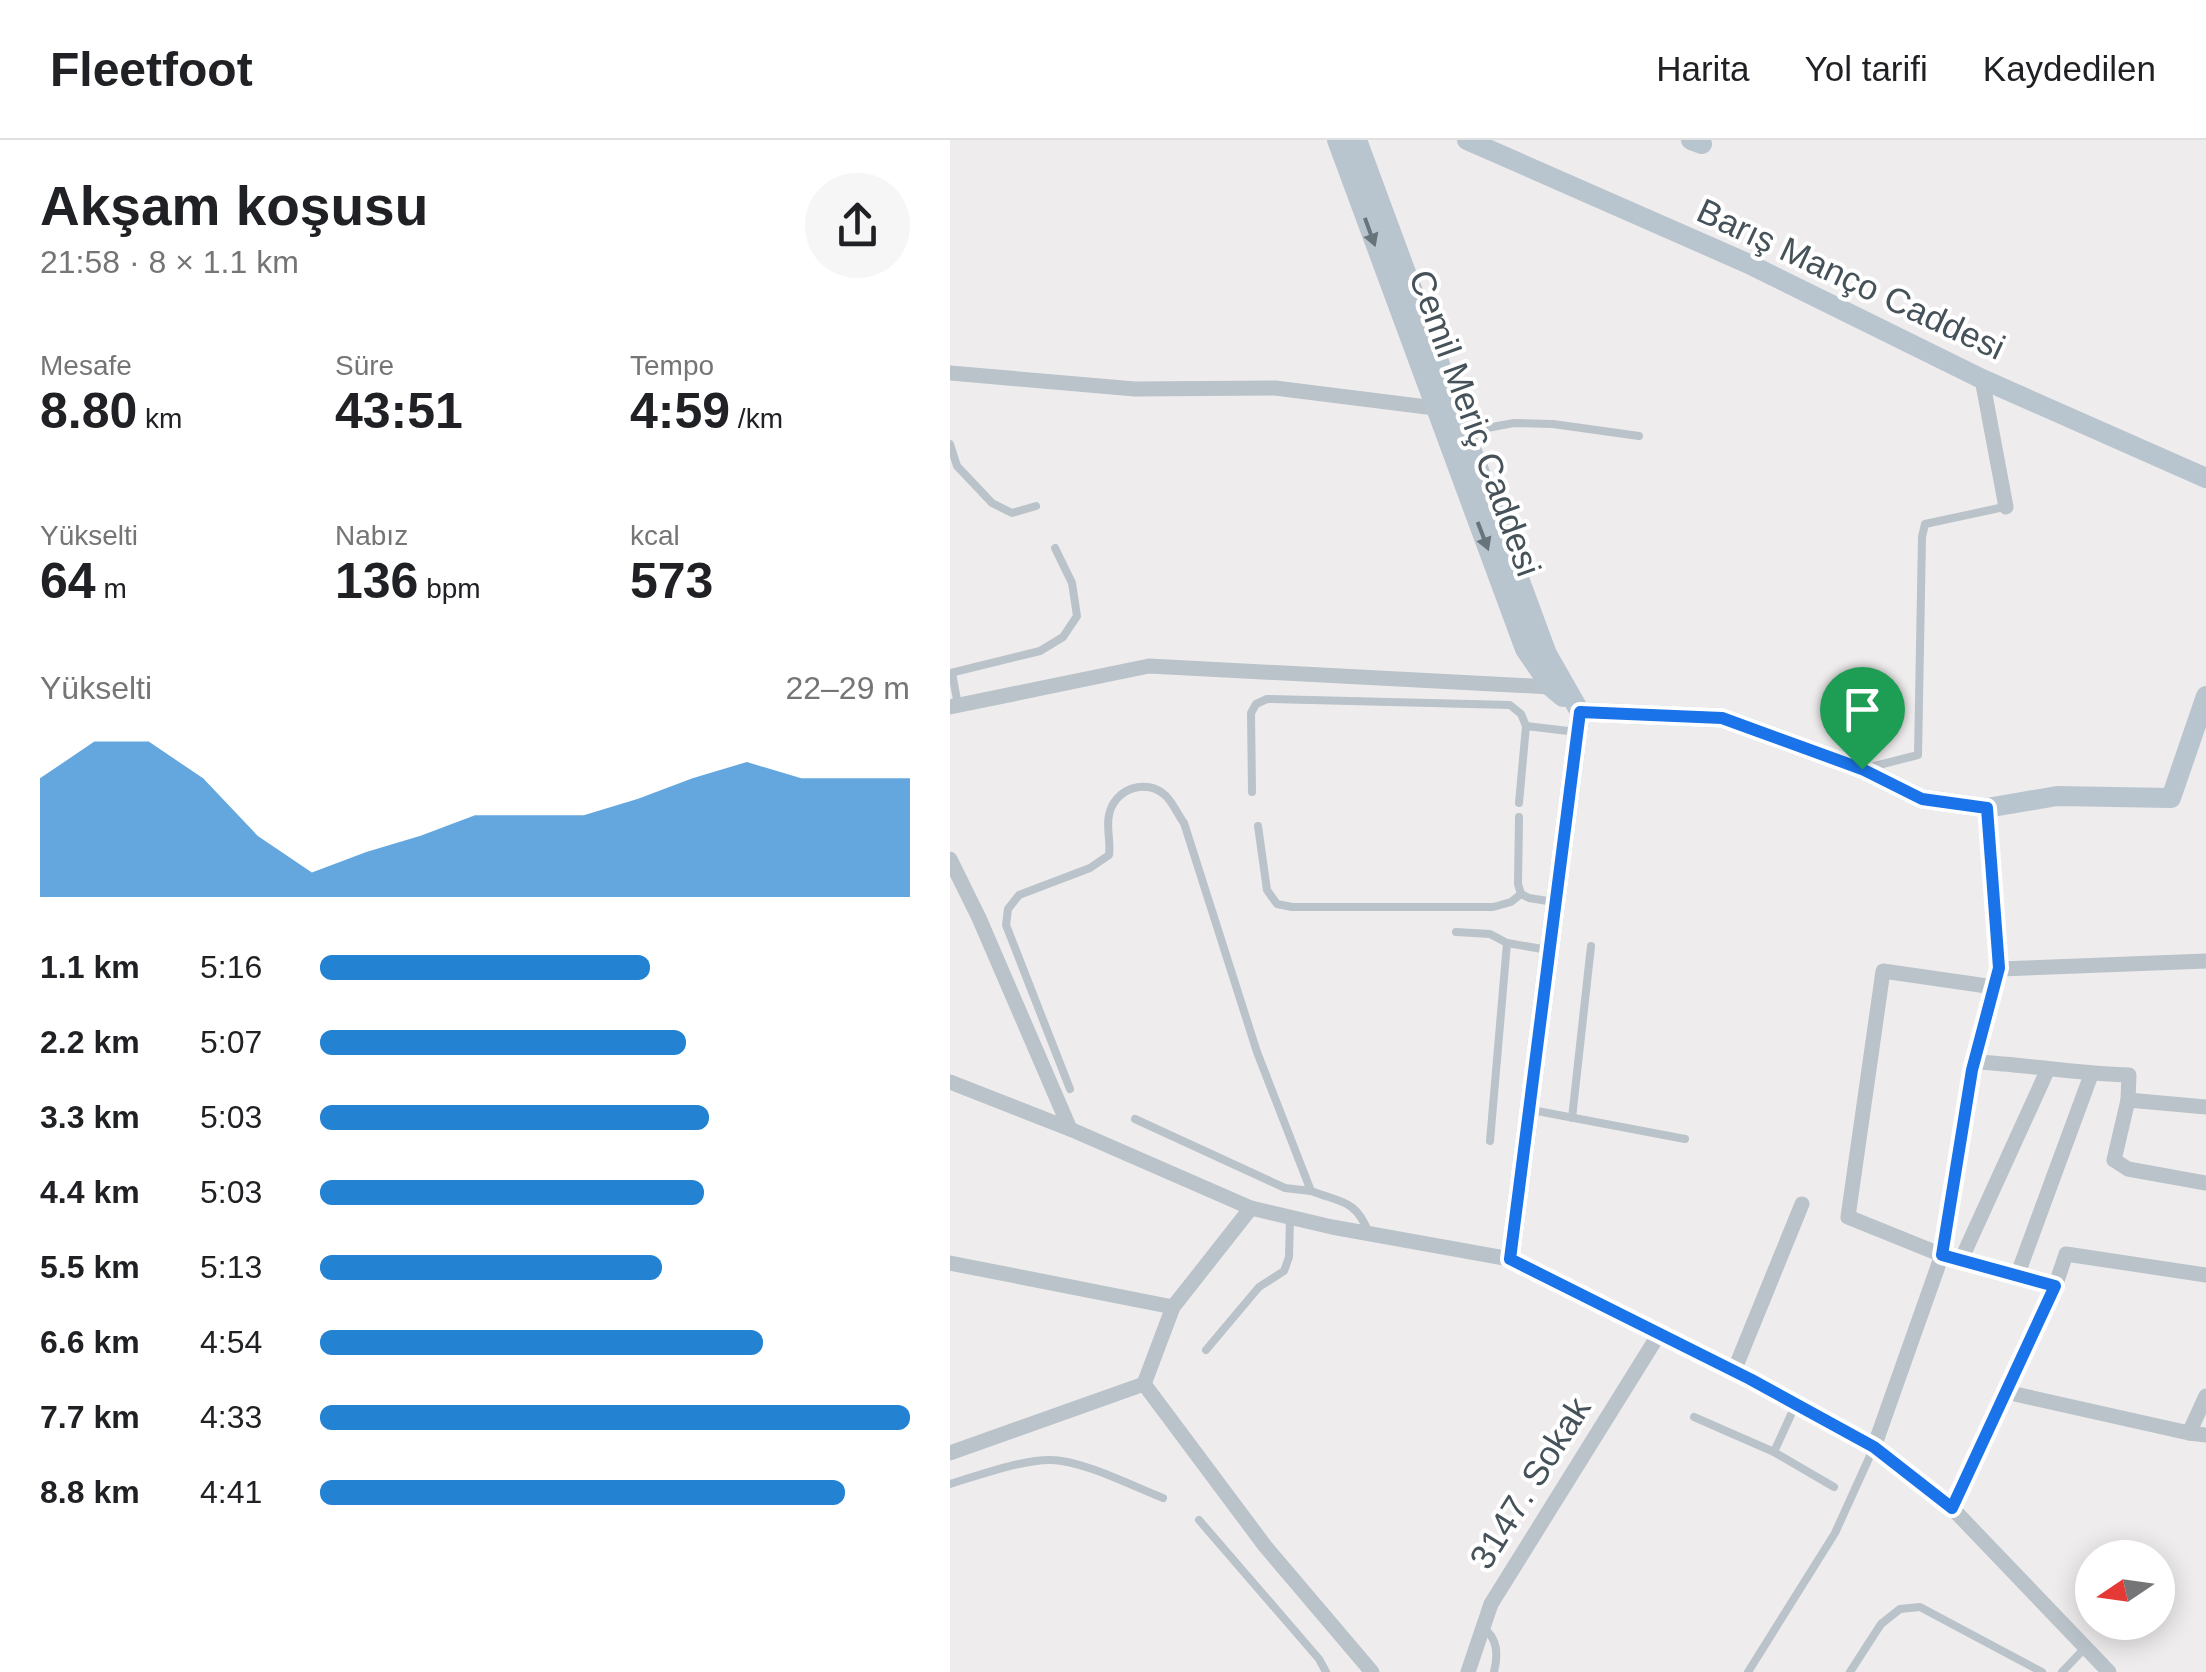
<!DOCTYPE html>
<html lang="tr">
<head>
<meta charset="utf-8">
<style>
	:root { --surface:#fff; --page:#f6f6f6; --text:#202124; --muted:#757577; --line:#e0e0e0; --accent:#2382d2 }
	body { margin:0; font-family:Arial,sans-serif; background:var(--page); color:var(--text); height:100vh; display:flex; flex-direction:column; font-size:38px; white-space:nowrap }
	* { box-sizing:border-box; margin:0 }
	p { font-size:32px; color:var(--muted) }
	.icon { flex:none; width:55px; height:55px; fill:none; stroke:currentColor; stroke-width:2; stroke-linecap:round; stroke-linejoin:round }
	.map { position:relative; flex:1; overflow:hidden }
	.sheet { display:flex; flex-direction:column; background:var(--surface); width:950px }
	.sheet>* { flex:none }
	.needle { width:65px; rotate:257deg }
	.buttons { position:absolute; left:1125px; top:1400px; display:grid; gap:20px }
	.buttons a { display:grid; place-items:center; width:100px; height:100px; border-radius:50%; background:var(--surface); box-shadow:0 5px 25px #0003; font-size:50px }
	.pin { position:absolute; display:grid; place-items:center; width:85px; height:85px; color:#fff; margin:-102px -42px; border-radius:50% 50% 50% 0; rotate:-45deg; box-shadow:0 0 10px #0007 }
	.pin .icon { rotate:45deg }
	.round { display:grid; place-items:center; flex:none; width:105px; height:105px; border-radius:52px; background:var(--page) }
	.headline { display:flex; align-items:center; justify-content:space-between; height:170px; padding:0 40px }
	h1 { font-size:55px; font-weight:700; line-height:75px }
	.stats { display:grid; grid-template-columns:repeat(3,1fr); gap:15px; height:170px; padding:10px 40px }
	.stats div { display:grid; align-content:center }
	.stats b { font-size:50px; font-weight:700 }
	.stats small { font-size:28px; font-weight:400 }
	.stats p { font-size:28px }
	.chart { height:280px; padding:20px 40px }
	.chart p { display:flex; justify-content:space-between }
	.chart svg { width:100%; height:180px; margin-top:10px; fill:var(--accent); opacity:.7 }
	ul { padding:0 40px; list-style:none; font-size:32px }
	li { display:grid; grid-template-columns:160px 120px 1fr; align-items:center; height:75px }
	li i { height:25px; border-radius:12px; background:var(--accent) }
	header { display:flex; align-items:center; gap:60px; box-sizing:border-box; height:140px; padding:0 50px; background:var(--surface); border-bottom:2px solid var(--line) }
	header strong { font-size:48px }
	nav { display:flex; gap:55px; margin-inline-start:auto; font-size:35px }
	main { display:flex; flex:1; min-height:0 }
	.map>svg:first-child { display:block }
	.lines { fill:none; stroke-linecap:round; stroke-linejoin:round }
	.lane { stroke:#b9c3c9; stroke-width:8 }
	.street { stroke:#b9c3c9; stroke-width:15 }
	.secondary { stroke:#b9c5ce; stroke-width:20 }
	.oneway { fill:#68747c }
	.route-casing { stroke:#fff; stroke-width:20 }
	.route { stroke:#1a73e8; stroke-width:12 }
	.labels { text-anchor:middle; stroke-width:8; stroke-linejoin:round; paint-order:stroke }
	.street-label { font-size:35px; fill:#465259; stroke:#fff }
</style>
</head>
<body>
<header>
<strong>Fleetfoot</strong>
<nav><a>Harita</a><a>Yol tarifi</a><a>Kaydedilen</a></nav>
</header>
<main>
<section class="sheet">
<div class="headline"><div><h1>Akşam koşusu</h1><p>21:58 · 8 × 1.1 km</p></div><a class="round"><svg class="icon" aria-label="share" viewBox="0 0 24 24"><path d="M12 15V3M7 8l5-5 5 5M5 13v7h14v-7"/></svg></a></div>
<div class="stats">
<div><p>Mesafe</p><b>8.80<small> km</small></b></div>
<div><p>Süre</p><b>43:51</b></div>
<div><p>Tempo</p><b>4:59<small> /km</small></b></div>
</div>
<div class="stats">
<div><p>Yükselti</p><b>64<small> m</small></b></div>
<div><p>Nabız</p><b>136<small> bpm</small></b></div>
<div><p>kcal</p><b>573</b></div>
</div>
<div class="chart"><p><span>Yükselti</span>22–29 m</p>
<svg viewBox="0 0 160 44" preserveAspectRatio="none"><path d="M0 44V15L10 6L20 6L30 15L40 29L50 38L60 33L70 29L80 24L90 24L100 24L110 20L120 15L130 11L140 15L150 15L160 15V44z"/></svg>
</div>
<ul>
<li><b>1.1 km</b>5:16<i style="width:56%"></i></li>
<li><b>2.2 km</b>5:07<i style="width:62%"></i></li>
<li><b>3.3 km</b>5:03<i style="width:66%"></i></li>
<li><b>4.4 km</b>5:03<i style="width:65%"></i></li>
<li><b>5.5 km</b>5:13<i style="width:58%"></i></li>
<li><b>6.6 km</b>4:54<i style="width:75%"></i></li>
<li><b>7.7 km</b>4:33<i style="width:100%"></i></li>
<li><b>8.8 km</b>4:41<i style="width:89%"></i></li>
</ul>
</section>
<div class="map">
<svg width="1256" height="1532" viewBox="0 0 1256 1532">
	<rect width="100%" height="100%" fill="#efeced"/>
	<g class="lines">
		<g class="lane">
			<polyline points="515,292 564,283 603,284 689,296"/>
			<polyline points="0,304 7,326 42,363 62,373 86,366"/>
			<polyline points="0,533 90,511 113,497 127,476 122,443 105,408"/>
			<polyline points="2,533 8,565"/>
			<polyline points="576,586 627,592"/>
			<polyline points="921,627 968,615 972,397 975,384 1054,367"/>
			<polyline points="302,652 301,573 306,564 317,559 560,565 571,574 576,586 569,663"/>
			<polyline points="569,677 568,744 571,754 579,758 604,762"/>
			<polyline points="308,686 317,750 327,764 342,767 543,767 561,762 571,754"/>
			<polyline points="506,792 540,794 557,803 598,810"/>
			<path d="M120 949 56 785 58 769 69 755 140 728 159 715C161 701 156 688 159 675 164 649 196 637 216 656 223 663 228 675 234 683L307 912 361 1051C392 1063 405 1059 419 1093"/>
			<polyline points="582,970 735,999"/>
			<polyline points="622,978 641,806"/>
			<polyline points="185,979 335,1048 361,1051"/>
			<polyline points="540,1001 557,803"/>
			<polyline points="256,1210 309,1147 334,1131 339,1117 340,1078"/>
			<polyline points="744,1277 824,1312 884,1347"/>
			<polyline points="824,1312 845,1266"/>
			<path d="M0 1344C29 1335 71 1320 100 1320 132 1320 182 1346 213 1358"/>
			<polyline points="249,1380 369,1519 376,1532"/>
			<path d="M533 1488C548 1498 548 1516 544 1532"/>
			<polyline points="798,1532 885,1393 924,1307"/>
			<polyline points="900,1532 931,1484 950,1469 970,1467 1092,1532"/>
			<polyline points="1112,1532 1135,1508"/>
		</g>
		<g class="street">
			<polyline points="0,233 185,249 325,248 485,268"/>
			<polyline points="1032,239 1056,367"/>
			<polyline points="0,567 199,526 601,547"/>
			<polyline points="0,719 29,778 120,989"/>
			<polyline points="1049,829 1256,821"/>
			<path d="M1024 922C1076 924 1126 934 1179 935L1178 960"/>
			<polyline points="0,942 120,989 301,1068 382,1087 560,1119 799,1239 924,1307 1002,1368 1159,1532"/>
			<polyline points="1256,967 1178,960 1164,1020 1178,1029 1256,1043"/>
			<polyline points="1011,1120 1098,929"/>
			<polyline points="0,1123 223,1167"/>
			<polyline points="1067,1136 1141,935"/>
			<polyline points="1105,1147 1116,1114 1256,1135"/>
			<polyline points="784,1231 852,1064"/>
			<polyline points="194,1244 315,1406 422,1532"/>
			<polyline points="1056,1252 1239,1293 1256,1295"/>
			<polyline points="1239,1293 1256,1256"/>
			<polyline points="924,1307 992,1115 1021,930 1049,829 1037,668"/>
			<polyline points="0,1313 194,1244 223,1167 301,1068"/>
			<polyline points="1002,1368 1105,1147 992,1115 898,1077 933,831 1044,847"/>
			<polyline points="518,1532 541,1464 709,1194"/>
		</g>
		<g class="secondary">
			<polyline points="387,0 575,509 601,547 613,557"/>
			<polyline points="407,0 597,514 630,572 560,1119"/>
			<polyline points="517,0 799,124 1032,239 1256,338"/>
			<polyline points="741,0 752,4"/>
			<polyline points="630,572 772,578 912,629 972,659 1037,668 1107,656 1221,658 1256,556"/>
		</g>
	</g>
	<defs><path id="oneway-solid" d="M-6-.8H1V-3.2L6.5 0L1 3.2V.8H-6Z" transform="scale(2.5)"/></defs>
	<g class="oneway">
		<use href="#oneway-solid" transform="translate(420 92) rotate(70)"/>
		<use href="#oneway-solid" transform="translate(533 396) rotate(69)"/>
	</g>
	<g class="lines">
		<defs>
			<polygon id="route" points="630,572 772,578 912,629 972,659 1037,668 1049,828 1022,930 992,1115 1105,1146 1002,1368 924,1307 800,1239 560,1119"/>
		</defs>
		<use href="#route" class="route-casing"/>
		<use href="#route" class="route"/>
	</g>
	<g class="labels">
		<g class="street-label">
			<text transform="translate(901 139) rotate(25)" y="12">Barış Manço Caddesi</text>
			<text transform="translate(525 283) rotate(70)" y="12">Cemil Meriç Caddesi</text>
			<text transform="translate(580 1343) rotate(-58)" y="12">3147. Sokak</text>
		</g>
	</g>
</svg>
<div class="buttons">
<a><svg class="needle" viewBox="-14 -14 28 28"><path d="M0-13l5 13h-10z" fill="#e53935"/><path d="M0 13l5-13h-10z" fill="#757577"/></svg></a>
</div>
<div class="pin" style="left:912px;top:629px;background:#1e9e55"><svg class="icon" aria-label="arrive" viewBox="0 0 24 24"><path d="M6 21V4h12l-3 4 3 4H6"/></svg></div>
</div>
</main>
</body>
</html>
